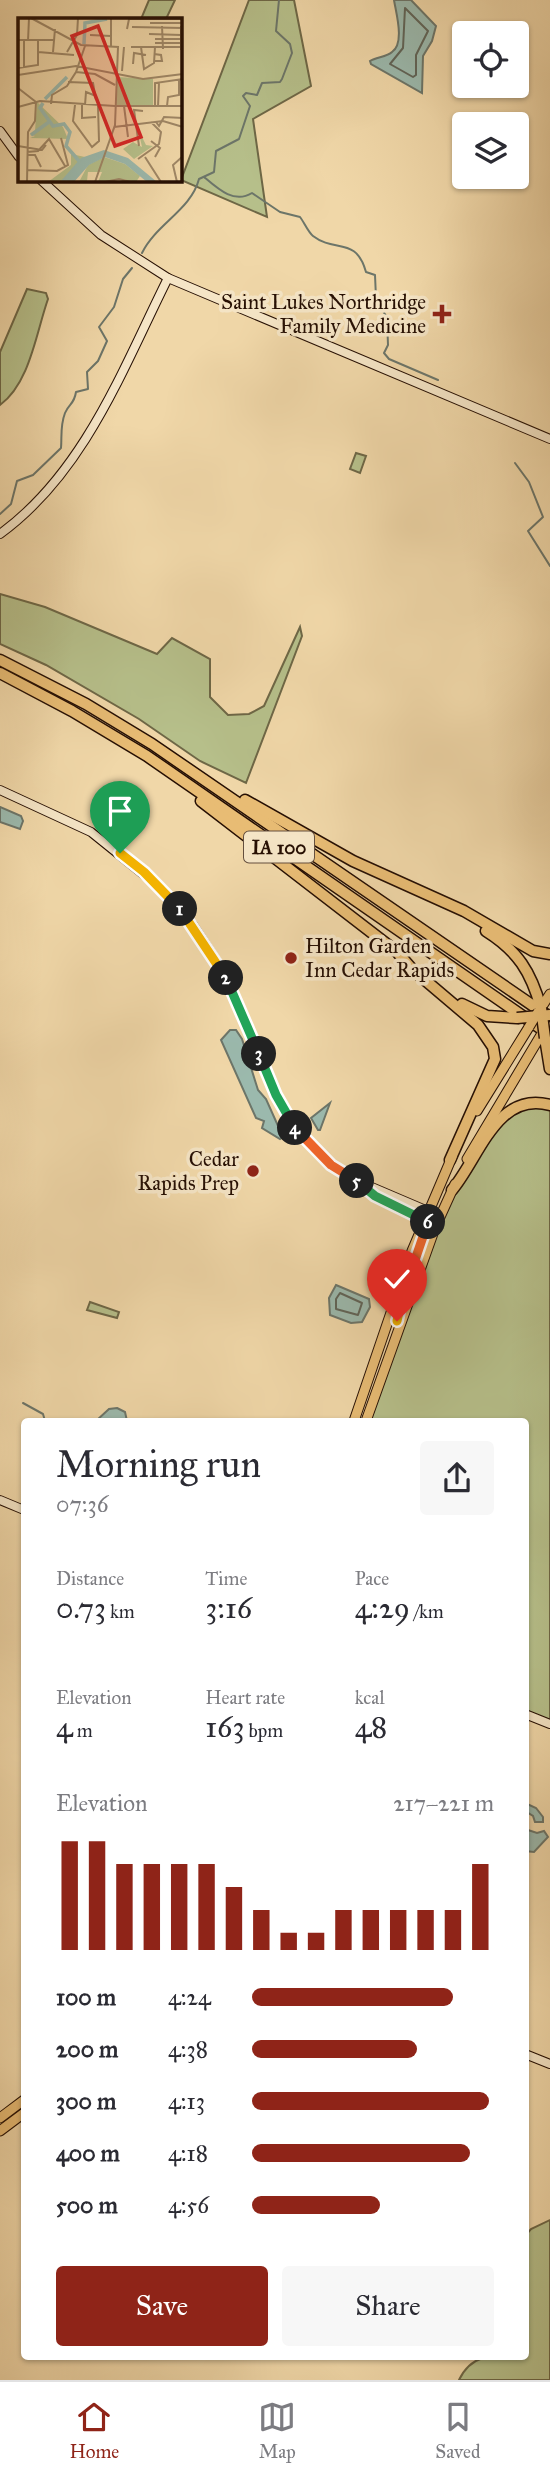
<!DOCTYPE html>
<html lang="en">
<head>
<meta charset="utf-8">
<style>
	:root { --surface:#fff; --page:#f7f7f7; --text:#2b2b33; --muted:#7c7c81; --line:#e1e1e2; --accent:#8f2418 }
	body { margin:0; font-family:"IM FELL Great Primer",serif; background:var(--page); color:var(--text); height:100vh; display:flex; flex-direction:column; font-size:26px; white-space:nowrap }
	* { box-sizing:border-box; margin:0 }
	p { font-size:23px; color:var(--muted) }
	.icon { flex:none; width:38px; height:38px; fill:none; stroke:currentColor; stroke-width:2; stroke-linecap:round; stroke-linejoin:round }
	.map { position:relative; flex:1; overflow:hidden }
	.side { position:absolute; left:21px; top:1418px; width:508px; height:942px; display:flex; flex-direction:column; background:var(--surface); border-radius:7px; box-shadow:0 2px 5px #0004 }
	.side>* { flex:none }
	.buttons { position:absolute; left:452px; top:21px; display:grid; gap:14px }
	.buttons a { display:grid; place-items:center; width:77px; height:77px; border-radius:7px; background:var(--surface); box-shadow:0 2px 5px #0004; font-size:35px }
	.pin { position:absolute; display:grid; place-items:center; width:60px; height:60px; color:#fff; margin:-72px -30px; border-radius:50% 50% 50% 0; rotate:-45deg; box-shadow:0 0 7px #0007 }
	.pin .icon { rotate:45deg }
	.km { position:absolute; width:35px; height:35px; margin:-18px; border-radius:50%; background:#222; color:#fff; font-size:19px; line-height:35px; text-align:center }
	.round { display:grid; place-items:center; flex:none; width:74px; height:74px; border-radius:7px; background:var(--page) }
	.head { display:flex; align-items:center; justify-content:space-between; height:119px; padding:0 35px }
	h1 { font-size:38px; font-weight:600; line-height:52px }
	.figures { display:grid; grid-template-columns:repeat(3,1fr); gap:10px; height:119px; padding:7px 35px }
	.figures div { display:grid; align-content:center }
	.figures b { font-size:30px; font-weight:600 }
	.figures small { font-size:19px; font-weight:400 }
	.figures p { font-size:19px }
	.chart { height:196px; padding:14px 35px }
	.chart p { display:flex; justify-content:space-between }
	.chart svg { width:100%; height:126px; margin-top:7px; stroke:var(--accent); stroke-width:6 }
	.primary-button { display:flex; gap:14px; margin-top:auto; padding:14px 35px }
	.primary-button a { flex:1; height:80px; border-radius:7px; background:var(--accent); color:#fff; font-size:28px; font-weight:600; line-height:80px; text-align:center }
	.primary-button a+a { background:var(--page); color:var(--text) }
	ul { padding:0 35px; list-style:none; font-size:23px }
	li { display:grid; grid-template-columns:112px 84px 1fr; align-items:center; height:52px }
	li i { height:18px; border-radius:9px; background:var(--accent) }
	.dock { display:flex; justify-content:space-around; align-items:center; height:98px; border-top:2px solid var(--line); background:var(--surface); font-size:19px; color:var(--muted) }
	.dock a { display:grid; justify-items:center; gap:4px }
	.dock .active { color:var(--accent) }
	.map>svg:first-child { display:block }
	.green { fill:#b6bf8a; stroke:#6e6746; stroke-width:2 }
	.water { fill:#9bb9ad; stroke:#6c7569; stroke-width:2 }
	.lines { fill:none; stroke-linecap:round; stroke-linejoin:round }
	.shore { stroke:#606458; stroke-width:2 }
	.stream { stroke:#6c7569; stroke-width:2 }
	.secondary-casing { stroke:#260f03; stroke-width:10 }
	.primary-casing { stroke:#260f03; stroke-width:11 }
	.highway-casing { stroke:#260f03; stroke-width:13 }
	.secondary { stroke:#f5e5c6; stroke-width:8 }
	.primary { stroke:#e8bc74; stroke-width:9 }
	.highway { stroke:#e8bc74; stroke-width:10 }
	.primary-bridge-casing { stroke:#260f03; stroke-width:11; stroke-linecap:butt }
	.highway-bridge-casing { stroke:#260f03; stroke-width:13; stroke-linecap:butt }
	.primary-bridge { stroke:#e8bc74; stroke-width:9 }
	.highway-bridge { stroke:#e8bc74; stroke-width:10 }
	.split-1-casing { stroke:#fff; stroke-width:14 }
	.split-2-casing { stroke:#fff; stroke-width:14 }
	.split-3-casing { stroke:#fff; stroke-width:14 }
	.split-4-casing { stroke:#fff; stroke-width:14 }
	.split-5-casing { stroke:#fff; stroke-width:14 }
	.split-6-casing { stroke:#fff; stroke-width:14 }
	.split-7-casing { stroke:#fff; stroke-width:14 }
	.split-8-casing { stroke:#fff; stroke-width:14 }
	.split-1 { stroke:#f5b400; stroke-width:9 }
	.split-2 { stroke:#f5b400; stroke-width:9 }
	.split-3 { stroke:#22a559; stroke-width:9 }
	.split-4 { stroke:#22a559; stroke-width:9 }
	.split-5 { stroke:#f0652b; stroke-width:9 }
	.split-6 { stroke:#22a559; stroke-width:9 }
	.split-7 { stroke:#f0652b; stroke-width:9 }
	.split-8 { stroke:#f5b400; stroke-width:9 }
	.poi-dot { fill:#8f2418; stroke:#f5e5c6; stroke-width:2.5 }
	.labels { text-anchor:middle; stroke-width:7; stroke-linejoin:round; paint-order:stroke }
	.shield { fill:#f5e5c6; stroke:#644f3e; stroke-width:2 }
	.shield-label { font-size:19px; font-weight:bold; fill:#260f03 }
	.poi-label { font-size:21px; fill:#260f03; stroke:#f5e5c6; text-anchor:end }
	.inset-river { fill:none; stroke:#9bb9ad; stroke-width:3.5 }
	.inset-road { fill:none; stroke:#9f8766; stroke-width:2 }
	.view { fill:#d62828; fill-opacity:0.15; stroke:#d62828; stroke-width:3.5 }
	.inset-edge { fill:none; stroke:#260f03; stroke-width:3.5 }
</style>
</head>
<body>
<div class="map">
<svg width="550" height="2380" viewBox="0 0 550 2380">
	<rect width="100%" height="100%" fill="#f0d7a8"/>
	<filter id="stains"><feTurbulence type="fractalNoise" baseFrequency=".00286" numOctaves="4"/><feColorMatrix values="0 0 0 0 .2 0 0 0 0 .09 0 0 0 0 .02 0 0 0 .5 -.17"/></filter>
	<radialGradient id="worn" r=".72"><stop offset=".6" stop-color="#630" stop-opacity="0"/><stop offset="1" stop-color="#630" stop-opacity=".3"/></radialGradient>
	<g class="green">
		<polygon points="149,0 175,0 166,19 141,19"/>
		<polygon points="249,0 294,0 311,86 253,119 267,217 181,180"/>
		<path d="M27 289 46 293 48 299C36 333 30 383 0 405V352Z"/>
		<polygon points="356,453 366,456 360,473 350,469"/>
		<polygon points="0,594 45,607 157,654 172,638 210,659 210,697 228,715 249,714 264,706 300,627 302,636 246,783 200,761 139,719 46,665 0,644"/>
		<polygon points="517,1106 550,1107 550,1724 525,1714 525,1421 366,1421 435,1228 494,1125"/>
		<polygon points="90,1302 119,1312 117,1318 87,1310"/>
		<path d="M550 2220V2380H459C473 2351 496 2356 525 2356V2236L531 2229Z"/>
	</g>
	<g class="water">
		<path d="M394 0H411L436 26 432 41 423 56 422 93 371 64 370 61C376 57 387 57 392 52 405 43 396 13 394 0Z"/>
		<polygon points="0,807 21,816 23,821 20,829 0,822"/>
		<polygon points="230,1030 236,1030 242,1039 258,1090 266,1099 283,1137 280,1139 262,1128 264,1121 256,1118 221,1040"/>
		<polygon points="330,1103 320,1130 318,1130 311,1118"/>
		<polygon points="336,1285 369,1299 370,1307 362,1322 351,1323 330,1315 329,1298"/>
		<polygon points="117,1408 125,1412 127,1421 96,1421 109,1409"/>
		<polygon points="525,1803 536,1808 543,1817 543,1822 535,1822 533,1816 525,1811"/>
		<polygon points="525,1829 537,1833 544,1831 548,1837 534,1852 525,1851"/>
	</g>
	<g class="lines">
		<g class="shore">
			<polygon points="405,8 428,31 416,55 416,75 413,77 390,64 403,48"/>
			<polygon points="340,1293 362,1303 358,1315 336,1309 336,1299"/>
		</g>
		<g class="stream">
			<path d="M204 177C218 189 234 204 252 193L280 212 300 217C304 222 308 232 313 236 335 253 356 236 366 272L375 275 376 298 387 318 388 345 384 353 389 359 438 380"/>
			<path d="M142 253C156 224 191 210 199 179L214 172 216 151 239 139 250 106 243 96 246 93 257 95 262 83 280 82 282 79 292 53 290 44 276 31 279 0"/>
			<polyline points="515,463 529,482 543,517 528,531 550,566"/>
			<path d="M0 514 11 504 17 481 33 475 61 448C62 436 60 426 65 413 69 403 74 405 76 392L88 389 87 372 98 361 107 341 99 327 114 307 123 279 132 268"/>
			<polyline points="23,1403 43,1414 45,1421"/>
		</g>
		<defs>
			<g id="secondary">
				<polyline points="0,131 19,157"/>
				<polyline points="41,180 101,235 168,278 550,439"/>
				<path d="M0 534C85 472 123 368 168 278"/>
				<polyline points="0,790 91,832 163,890 193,925 223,971 276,1095 295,1128 331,1165 375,1196 428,1222"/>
				<polyline points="360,1182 428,1211 438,1222"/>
				<polyline points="0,1500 24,1510"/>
				<polyline points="525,1714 550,1724"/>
				<polyline points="525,2054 550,2064"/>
			</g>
			<g id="primary">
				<polyline points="541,1008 550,994"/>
				<polyline points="477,1111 529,1027"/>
				<polyline points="467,1159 541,1035"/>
				<polyline points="397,1319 428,1226 428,1212"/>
				<polyline points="354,1421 412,1251 452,1157"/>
				<polyline points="366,1421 435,1228 455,1184"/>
				<polyline points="0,2118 24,2100"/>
				<polyline points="0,2131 24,2113"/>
			</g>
			<g id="highway">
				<polyline points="0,660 86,704 152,744 548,1016"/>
				<polyline points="0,673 72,711 147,756 550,1035"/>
				<polyline points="245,800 353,861 464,911 533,951 550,954"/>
				<polyline points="201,801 397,952 412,969 478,1025 493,1047 495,1059 450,1160"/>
				<path d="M486 931C518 951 531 972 541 1008"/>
				<polyline points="462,1004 487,1016 517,1018"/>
				<polyline points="545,1038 550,1069"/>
				<path d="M452 1190C479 1158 497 1090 550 1105"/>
			</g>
		</defs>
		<use href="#secondary" class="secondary-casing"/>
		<use href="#primary" class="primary-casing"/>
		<use href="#highway" class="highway-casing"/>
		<use href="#secondary" class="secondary"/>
		<use href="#primary" class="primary"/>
		<use href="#highway" class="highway"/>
		<defs>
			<polyline id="primary-bridge" points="529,1027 538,1012"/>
			<g id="highway-bridge">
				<polyline points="541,1008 545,1038"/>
				<polyline points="517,1018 550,1015"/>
			</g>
		</defs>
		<use href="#primary-bridge" class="primary-bridge-casing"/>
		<use href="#highway-bridge" class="highway-bridge-casing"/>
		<use href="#primary-bridge" class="primary-bridge"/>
		<use href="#highway-bridge" class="highway-bridge"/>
	</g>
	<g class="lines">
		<defs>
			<polyline id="split-1" points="120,853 144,872 180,909"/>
			<polyline id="split-2" points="180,909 226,978"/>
			<polyline id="split-3" points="226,978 259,1054"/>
			<polyline id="split-4" points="259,1054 276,1095 295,1128"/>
			<polyline id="split-5" points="295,1128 331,1165 357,1181"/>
			<polyline id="split-6" points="357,1181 375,1196 428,1222"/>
			<polyline id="split-7" points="402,1298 428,1222"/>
			<polyline id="split-8" points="397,1321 402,1298"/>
		</defs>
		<use href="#split-1" class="split-1-casing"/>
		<use href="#split-2" class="split-2-casing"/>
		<use href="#split-3" class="split-3-casing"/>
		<use href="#split-4" class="split-4-casing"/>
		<use href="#split-5" class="split-5-casing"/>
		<use href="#split-6" class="split-6-casing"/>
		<use href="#split-7" class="split-7-casing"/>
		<use href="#split-8" class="split-8-casing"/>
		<use href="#split-1" class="split-1"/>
		<use href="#split-2" class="split-2"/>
		<use href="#split-3" class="split-3"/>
		<use href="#split-4" class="split-4"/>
		<use href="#split-5" class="split-5"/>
		<use href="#split-6" class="split-6"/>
		<use href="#split-7" class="split-7"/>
		<use href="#split-8" class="split-8"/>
	</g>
	<g class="poi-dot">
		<path d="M438.5 303.5h7v7h7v7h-7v7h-7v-7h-7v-7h7z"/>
		<circle cx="291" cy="958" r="7"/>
		<circle cx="253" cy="1171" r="7"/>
	</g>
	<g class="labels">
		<rect class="shield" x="244" y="831.5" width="70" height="31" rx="5"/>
		<g class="shield-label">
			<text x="279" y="854">IA 100</text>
		</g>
		<g class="poi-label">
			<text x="426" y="309">Saint Lukes Northridge<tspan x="426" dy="24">Family Medicine</tspan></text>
			<text x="305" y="953" text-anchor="start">Hilton Garden<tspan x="305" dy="24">Inn Cedar Rapids</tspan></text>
			<text x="239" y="1166">Cedar<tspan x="239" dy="24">Rapids Prep</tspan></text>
		</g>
	</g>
	<g transform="translate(18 18)">
		<rect width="164" height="164" fill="#f0d7a8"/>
		<path d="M99 59 135 61V88H97ZM19 84 45 109 50 121 12 120 17 118 12 117 17 113ZM120 111 128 127 135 128 116 141 105 131 115 124 124 129ZM53 136 67 139 45 163 30 164 53 147ZM86 139 107 146 122 158 118 164 104 161 80 164 84 154H70L69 163 61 164 70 147Z" fill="#b6bf8a"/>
		<path d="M86 132 110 140 139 164H129L107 146 87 139 71 147 56 164H42L63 140Z" fill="#9bb9ad"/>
		<path class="inset-river" d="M66 26 67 5 89 1M27 81 49 59M25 85 22 90 35 108 46 106 52 114 48 128 62 144M13 117 31 104"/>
		<path class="inset-road" d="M13 0 63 27 101 29M132 5H163M144 8 145 31M114 9 165 10M109 11 111 1H163M131 16 163 17M72 17 93 18M137 21H163M0 22H36M6 23V50M10 23 11 0M137 25H163M93 28V0M113 29H165M123 29 126 51 136 45 137 29M163 32V8M20 34 56 37M35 34 37 11M49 34 59 17 60 0M136 43H144L143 37 136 36M115 46 116 35 128 37M0 50 20 47V22M104 53 106 29M58 54 77 56 97 67M0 57 58 48 125 61 165 56M50 64 75 65 78 82M0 70 18 84M33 86 34 77 49 68 58 54 67 28M57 87 55 103 74 129 81 123 80 88M64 87V100L78 99M67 87 68 74 78 78M97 88H165M106 88 110 119M137 88V65L165 61M140 88 141 65M149 88 150 79 161 77V62M0 89 22 83 97 88M138 104 141 108 146 99 165 100M96 109 145 103 165 109M133 123 142 130 137 139M0 128 24 132 28 127M121 128 116 92 125 93M9 134 20 133 31 121 47 148M9 137H17L23 149M127 139 143 164M120 141 141 126 143 114 133 104M9 152 39 153 50 147 43 120M9 164 10 114 17 103 18 84M77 164 97 107 100 29M87 164 101 161 113 164M159 164 155 147 164 139"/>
		<path class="view" d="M80 8 123 119 97 128 54 18Z"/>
		<rect width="164" height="164" class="inset-edge"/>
	</g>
	<rect width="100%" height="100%" filter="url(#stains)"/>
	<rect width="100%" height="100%" fill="url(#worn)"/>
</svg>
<div class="buttons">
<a><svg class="icon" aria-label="locate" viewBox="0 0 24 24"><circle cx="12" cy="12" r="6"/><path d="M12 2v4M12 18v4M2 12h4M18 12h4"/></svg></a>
<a><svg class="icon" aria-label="layers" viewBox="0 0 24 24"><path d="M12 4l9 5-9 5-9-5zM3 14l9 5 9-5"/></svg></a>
</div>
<div class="pin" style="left:120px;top:853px;background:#1e9e55"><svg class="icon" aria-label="arrive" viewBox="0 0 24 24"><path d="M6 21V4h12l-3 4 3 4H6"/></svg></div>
<div class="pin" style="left:397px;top:1321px;background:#d93025"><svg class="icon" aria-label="check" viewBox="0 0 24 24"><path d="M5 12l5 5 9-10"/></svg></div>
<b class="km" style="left:180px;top:909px">1</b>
<b class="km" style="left:226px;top:978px">2</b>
<b class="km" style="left:259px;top:1054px">3</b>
<b class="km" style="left:295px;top:1128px">4</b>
<b class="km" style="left:357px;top:1181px">5</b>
<b class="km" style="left:428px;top:1222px">6</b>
<section class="side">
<div class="head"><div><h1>Morning run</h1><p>07:36</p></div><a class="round"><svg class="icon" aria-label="share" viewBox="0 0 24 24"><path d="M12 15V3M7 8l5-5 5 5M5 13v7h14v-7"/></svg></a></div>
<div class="figures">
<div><p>Distance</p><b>0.73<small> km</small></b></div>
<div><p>Time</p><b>3:16</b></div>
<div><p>Pace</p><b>4:29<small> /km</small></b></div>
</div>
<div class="figures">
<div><p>Elevation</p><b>4<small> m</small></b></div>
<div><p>Heart rate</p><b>163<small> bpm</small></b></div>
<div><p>kcal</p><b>48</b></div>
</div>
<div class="chart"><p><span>Elevation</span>217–221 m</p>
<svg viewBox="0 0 160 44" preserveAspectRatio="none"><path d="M5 44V6M15 44V6M25 44V14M35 44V14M45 44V14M55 44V14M65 44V22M75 44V30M85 44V38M95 44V38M105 44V30M115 44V30M125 44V30M135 44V30M145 44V30M155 44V14"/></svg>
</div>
<ul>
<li><b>100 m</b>4:24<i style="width:83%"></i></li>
<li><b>200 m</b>4:38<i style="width:68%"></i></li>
<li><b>300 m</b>4:13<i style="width:98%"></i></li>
<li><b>400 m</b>4:18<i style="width:90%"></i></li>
<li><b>500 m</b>4:56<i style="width:53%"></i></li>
</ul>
<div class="primary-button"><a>Save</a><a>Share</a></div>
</section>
</div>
<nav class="dock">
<a class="active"><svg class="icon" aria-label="home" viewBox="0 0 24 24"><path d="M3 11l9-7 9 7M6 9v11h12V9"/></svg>Home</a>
<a><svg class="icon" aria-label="map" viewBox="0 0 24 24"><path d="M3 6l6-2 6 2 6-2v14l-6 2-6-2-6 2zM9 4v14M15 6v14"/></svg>Map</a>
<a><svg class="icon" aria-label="saved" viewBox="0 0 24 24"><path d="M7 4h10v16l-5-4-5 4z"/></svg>Saved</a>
</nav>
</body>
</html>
